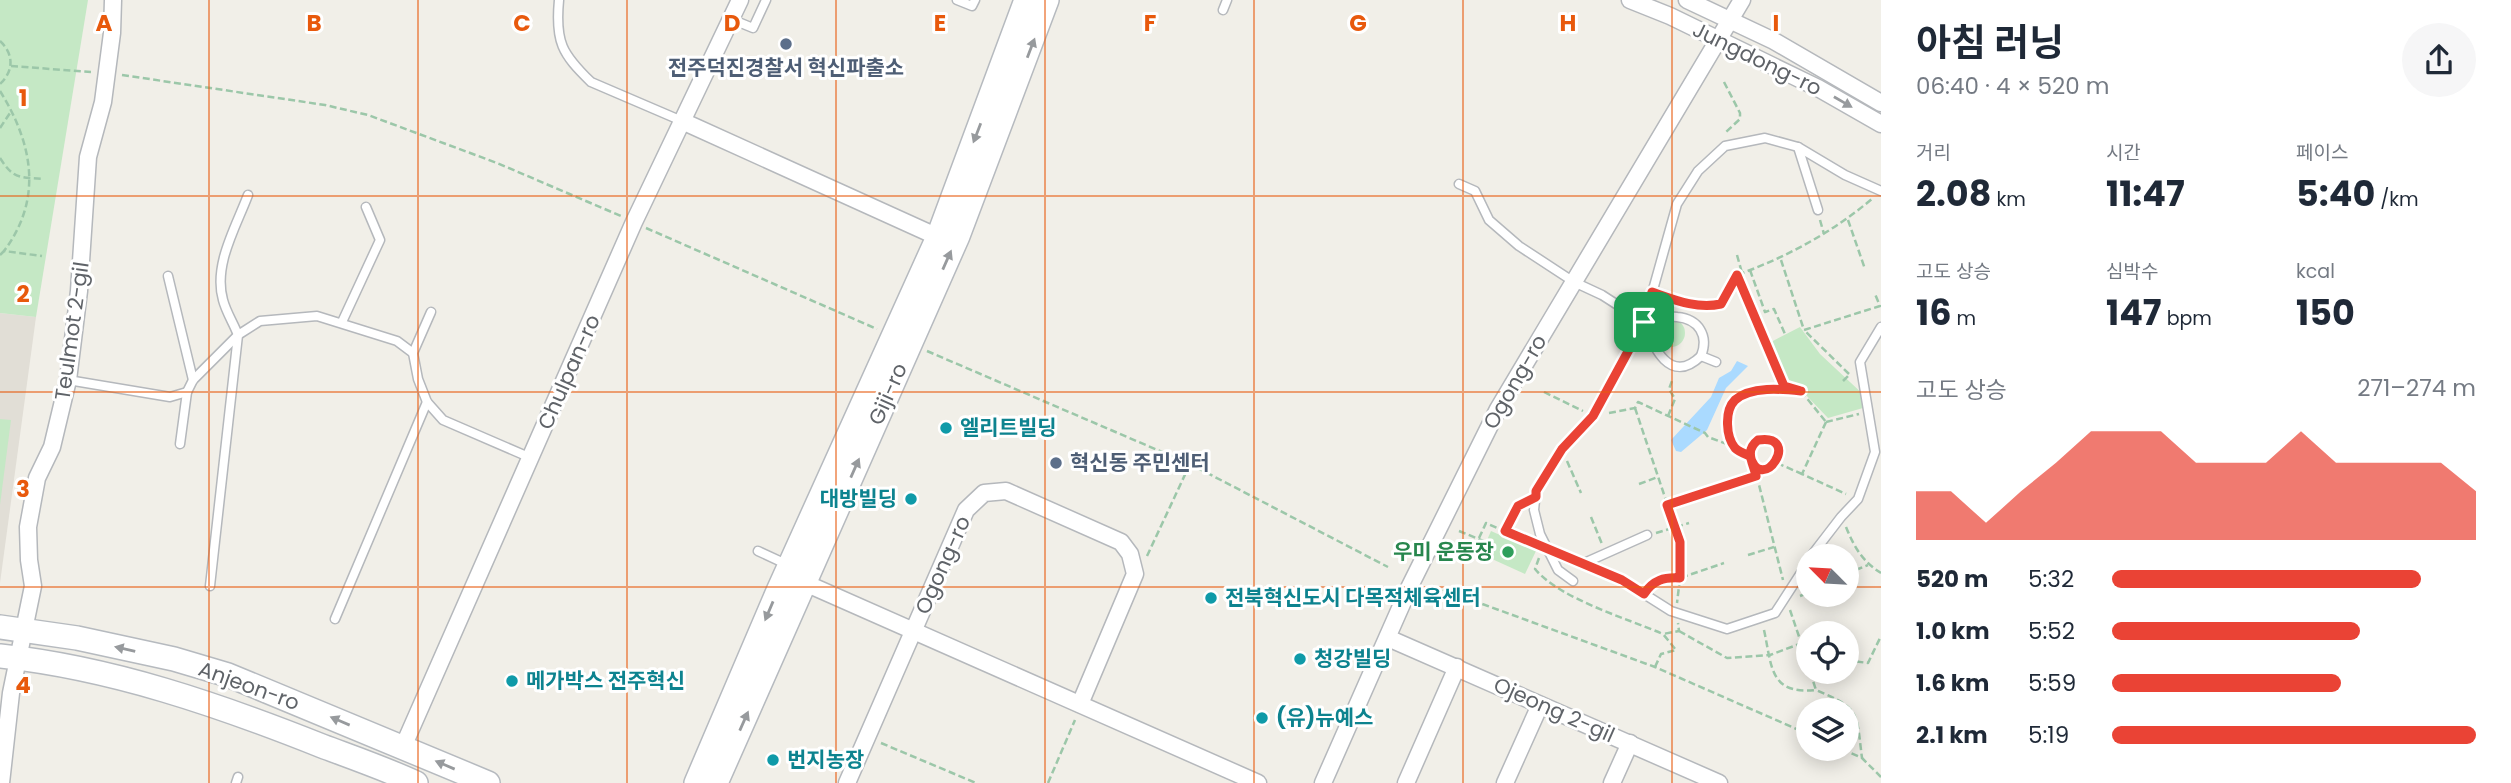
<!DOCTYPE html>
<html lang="ko">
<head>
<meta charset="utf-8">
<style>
	:root { --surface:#fff; --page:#f6f6f7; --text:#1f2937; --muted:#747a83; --accent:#ea4335 }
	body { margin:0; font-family:Poppins,"Noto Sans KR",sans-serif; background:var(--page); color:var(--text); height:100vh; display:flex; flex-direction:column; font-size:26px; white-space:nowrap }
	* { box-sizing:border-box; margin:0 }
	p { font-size:23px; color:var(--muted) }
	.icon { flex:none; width:38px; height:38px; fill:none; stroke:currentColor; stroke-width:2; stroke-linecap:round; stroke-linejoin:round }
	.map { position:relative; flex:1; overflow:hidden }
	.sheet { display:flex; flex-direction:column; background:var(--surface); width:630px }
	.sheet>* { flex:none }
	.needle { width:46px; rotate:294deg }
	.fabs { position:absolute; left:1796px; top:544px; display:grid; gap:14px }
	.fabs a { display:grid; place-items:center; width:63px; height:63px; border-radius:50%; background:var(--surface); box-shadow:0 4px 18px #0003; font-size:35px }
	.pin { position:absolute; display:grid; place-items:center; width:60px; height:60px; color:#fff; margin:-30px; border-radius:14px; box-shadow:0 4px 10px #0006 }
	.round { display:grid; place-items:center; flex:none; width:74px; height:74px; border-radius:37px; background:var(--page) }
	.headline { display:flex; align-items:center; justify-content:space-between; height:119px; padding:0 35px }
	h1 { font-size:38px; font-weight:700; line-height:52px }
	.figures { display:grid; grid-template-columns:repeat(3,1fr); gap:10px; height:119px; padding:7px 35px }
	.figures div { display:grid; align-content:center }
	.figures b { font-size:35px; font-weight:700 }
	.figures small { font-size:19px; font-weight:400 }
	.figures p { font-size:19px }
	.chart { height:196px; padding:14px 35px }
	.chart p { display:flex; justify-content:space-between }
	.chart svg { width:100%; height:126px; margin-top:7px; fill:var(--accent); opacity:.7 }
	ul { padding:0 35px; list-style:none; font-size:23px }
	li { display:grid; grid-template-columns:112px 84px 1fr; align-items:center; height:52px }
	li i { height:18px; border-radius:9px; background:var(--accent) }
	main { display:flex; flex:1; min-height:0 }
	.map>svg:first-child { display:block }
	.education { fill:#e1ded6 }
	.green { fill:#c5e8c5 }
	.water { fill:#aadaff }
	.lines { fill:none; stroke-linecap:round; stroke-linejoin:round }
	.lane-casing { stroke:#b5b8bc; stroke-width:11 }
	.street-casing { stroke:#b5b8bc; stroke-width:19 }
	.secondary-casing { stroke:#b6babf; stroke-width:26 }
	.path { stroke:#9cc7a9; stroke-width:2.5; stroke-dasharray:7 3.5; stroke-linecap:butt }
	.lane { stroke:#fff; stroke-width:8 }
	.street { stroke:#fff; stroke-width:16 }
	.secondary { stroke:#fff; stroke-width:23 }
	.oneway { fill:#979a9d }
	.route-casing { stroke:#fff; stroke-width:14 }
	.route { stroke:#ea4335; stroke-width:9 }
	.grid { fill:none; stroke:#e8590c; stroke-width:2; stroke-opacity:0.55 }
	.service-dot { fill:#5c6f8a; stroke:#fff; stroke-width:2.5 }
	.culture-dot { fill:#0f9aa8; stroke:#fff; stroke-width:2.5 }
	.leisure-dot { fill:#2e9e5b; stroke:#fff; stroke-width:2.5 }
	.labels { text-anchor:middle; stroke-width:6; stroke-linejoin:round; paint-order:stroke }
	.street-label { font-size:21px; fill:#5f6368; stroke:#fff }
	.service-label { font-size:21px; font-weight:bold; fill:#4e5e75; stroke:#fff }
	.culture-label { font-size:21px; font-weight:bold; fill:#0d838f; stroke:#fff; text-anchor:start }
	.leisure-label { font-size:21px; font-weight:bold; fill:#27864d; stroke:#fff; text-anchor:end }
	.grid-label { font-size:23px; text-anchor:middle; font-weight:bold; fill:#e8590c; stroke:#fff; stroke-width:6; stroke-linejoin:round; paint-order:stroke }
</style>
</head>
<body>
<main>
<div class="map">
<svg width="1881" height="783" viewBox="0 0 1881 783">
	<rect width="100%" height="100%" fill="#f1efe8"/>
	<polygon class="education" points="0,313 36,317 0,583"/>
	<g class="green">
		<polygon points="0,0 88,0 36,317 0,313"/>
		<circle cx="1671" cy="333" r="14"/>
		<polygon points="1800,327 1820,354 1866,397 1863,408 1828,418 1804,393 1786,384 1769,343"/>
		<polygon points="0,419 11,420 0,505"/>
		<polygon points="1491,531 1536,551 1525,574 1481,554"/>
	</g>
	<polygon class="water" points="1737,361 1748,366 1726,388 1707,430 1681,452 1676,451 1671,440 1711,397 1719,378 1731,371"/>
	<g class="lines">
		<defs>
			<g id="lane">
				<path d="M559 0C555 42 562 54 591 82L682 121"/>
				<polyline points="957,0 972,6 975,0"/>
				<polyline points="1223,10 1227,0"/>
				<polyline points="731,19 753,28 766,0"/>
				<polyline points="1798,147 1818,210"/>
				<polyline points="1459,184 1475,191 1489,220 1519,246 1574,282 1602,295 1644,322 1593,416 1562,449 1536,491 1534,510 1540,534 1558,570 1573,581"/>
				<polyline points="168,276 193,380"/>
				<polyline points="342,322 380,240 366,207"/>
				<path d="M1644 322C1654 319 1666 315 1677 317 1699 319 1709 336 1701 356"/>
				<polyline points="413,353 431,312"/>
				<path d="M1716 362 1701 356C1670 386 1653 347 1644 322L1677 204 1698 171 1725 146 1765 138 1798 147 1845 175 1881 191"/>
				<polyline points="68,380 170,397 187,392 193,380 238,335 260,321 317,316 397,341 413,353 418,379 427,402 443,420 531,458"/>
				<polyline points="180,444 187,392"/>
				<polyline points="758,551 786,564"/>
				<polyline points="1548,551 1622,580 1671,611 1727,629 1775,613 1808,562"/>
				<polyline points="1811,556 1841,517 1858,499 1875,452 1860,362 1881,327"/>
				<polyline points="1582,564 1647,535"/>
				<path d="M210 586 238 335C234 324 226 312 223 300 213 265 236 227 248 195"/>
				<polyline points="335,619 427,402"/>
				<polyline points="236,783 238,777"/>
			</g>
			<g id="street">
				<polyline points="1630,0 1670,16 1818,88 1881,124"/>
				<polyline points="1687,0 1774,41 1881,103"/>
				<polyline points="682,121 938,237"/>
				<polyline points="798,576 805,583 1258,783"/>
				<polyline points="1388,638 1719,783"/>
				<polyline points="403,747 634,222 740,0"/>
				<polyline points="1,783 11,693 33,586 29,560 28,527 37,478 52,447 68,380 79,291 88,157 103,102 112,33 113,0"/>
				<polyline points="847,783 966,510 984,493 1006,491 1121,542 1130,554 1135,574 1080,704"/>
				<polyline points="1323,783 1409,588 1498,409 1742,0"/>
				<polyline points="1406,783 1457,667"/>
				<polyline points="1505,783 1540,705"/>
				<polyline points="1612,783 1630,743"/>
			</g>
			<g id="secondary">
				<polyline points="0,627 77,638 174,659 228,675 488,783"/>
				<path d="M0 656C112 668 219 705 322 746 354 758 386 769 416 783"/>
				<polyline points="696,783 778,591 938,237 1026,0"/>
				<polyline points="716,783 958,236 1047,0"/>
			</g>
		</defs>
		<use href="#lane" class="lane-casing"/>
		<use href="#street" class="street-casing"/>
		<use href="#secondary" class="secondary-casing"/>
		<g class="path">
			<path d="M0 41C14 54 14 71 0 84"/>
			<polyline points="11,66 91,72"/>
			<polyline points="122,75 325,105 368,115 497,163 621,216"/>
			<polyline points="1724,82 1740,113 1740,119 1725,133"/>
			<path d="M0 91C33 144 43 199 4 251"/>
			<polyline points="0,128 10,113"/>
			<path d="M0 158C14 180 20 177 44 179"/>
			<polyline points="1820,220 1824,234"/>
			<polyline points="1848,220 1865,269"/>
			<polyline points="646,228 877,329"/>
			<polyline points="0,255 4,251 42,256"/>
			<polyline points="1737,255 1742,273"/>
			<polyline points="1781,260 1804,330"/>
			<polyline points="1750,270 1765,312 1774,309 1785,334"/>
			<polyline points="1737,277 1784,386 1801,391 1826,422"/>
			<path d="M1662 295C1682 303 1699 308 1721 304L1737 275C1787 257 1833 232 1873 198"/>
			<polyline points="927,351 1190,464 1388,567"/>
			<polyline points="1849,374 1804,330 1880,306 1875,294"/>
			<polyline points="1843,381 1850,374"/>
			<polyline points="1544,392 1583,411"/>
			<polyline points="1635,408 1680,542 1680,578 1724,563"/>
			<polyline points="1609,413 1635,408 1638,402 1705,433 1708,437 1735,447"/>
			<polyline points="1668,416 1675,399 1669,389 1673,378"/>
			<polyline points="1826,422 1802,474 1846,494"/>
			<polyline points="1826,422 1859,414"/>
			<circle cx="1764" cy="454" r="15"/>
			<path d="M1750 456C1745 453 1739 452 1735 448 1726 437 1724 411 1735 401 1748 388 1777 388 1794 390"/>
			<polyline points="1567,461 1581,493"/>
			<polyline points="1777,463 1802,474"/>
			<polyline points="1754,465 1783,580"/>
			<polyline points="1639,484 1658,477"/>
			<polyline points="1667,505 1756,476"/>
			<polyline points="1591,517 1602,544"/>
			<path d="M1846 527C1854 547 1863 562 1881 573"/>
			<polyline points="1459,531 1486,542"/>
			<polyline points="1505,531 1518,506 1524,503"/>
			<polyline points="1656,533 1689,523"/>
			<polyline points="1479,538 1486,523 1531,543"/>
			<polyline points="1748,555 1774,547"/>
			<polyline points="1147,556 1190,464"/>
			<path d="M1539 558 1535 569C1560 599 1626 618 1663 634"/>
			<polyline points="1846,574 1868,565"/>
			<polyline points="1651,585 1661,579 1680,578 1677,603"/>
			<polyline points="1433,586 1655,667 1808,734"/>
			<polyline points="1800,596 1808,593"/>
			<polyline points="1790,610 1808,663"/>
			<path d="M1764 630C1772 666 1769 695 1816 690"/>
			<polyline points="1679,631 1727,658 1770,655 1802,643"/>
			<polyline points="1846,660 1868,663 1881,636"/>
			<polyline points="1655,667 1661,654 1676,650 1663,634 1679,631 1678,623"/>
			<path d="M1810 672 1816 690C1861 709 1856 712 1862 758"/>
			<polyline points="881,743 976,783"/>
			<polyline points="1842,749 1862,758 1881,777"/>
			<polyline points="1048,783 1075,720"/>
		</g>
		<use href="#lane" class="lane"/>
		<use href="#street" class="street"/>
		<use href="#secondary" class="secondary"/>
	</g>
	<defs><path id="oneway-solid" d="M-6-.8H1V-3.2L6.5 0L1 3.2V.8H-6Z" transform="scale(1.75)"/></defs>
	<g class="oneway">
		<use href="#oneway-solid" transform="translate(1031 48) rotate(-69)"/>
		<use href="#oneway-solid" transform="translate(1843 102) rotate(30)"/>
		<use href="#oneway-solid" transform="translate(977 133) rotate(111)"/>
		<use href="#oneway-solid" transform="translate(947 260) rotate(-66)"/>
		<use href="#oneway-solid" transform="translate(855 468) rotate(-66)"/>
		<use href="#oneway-solid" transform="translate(769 611) rotate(113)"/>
		<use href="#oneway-solid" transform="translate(125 649) rotate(-167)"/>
		<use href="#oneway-solid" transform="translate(340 721) rotate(-157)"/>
		<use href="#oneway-solid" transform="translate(744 721) rotate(-66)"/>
		<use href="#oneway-solid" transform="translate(445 765) rotate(-157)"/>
	</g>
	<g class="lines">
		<defs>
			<path id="route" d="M1644 322 1593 416 1562 449 1536 491V497L1518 506 1505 531 1622 580 1644 594C1653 580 1664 577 1680 578V542L1667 505 1756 476C1753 462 1744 451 1758 440 1803 433 1762 497 1750 456 1745 454 1739 452 1735 448 1726 437 1724 411 1735 400 1751 386 1782 389 1801 391L1784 386 1737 275 1721 304C1696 309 1675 300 1652 292L1644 322"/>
		</defs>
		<use href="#route" class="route-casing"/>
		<use href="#route" class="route"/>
	</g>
	<path class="grid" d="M209 0V783M418 0V783M627 0V783M836 0V783M1045 0V783M1254 0V783M1463 0V783M1672 0V783M0 196H1881M0 392H1881M0 587H1808M1846 587H1881"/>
	<g class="service-dot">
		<circle cx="786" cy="44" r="7"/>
		<circle cx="1056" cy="463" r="7"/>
	</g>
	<g class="culture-dot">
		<circle cx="946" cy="428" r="7"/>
		<circle cx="911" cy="499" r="7"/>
		<circle cx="1211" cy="598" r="7"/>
		<circle cx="1300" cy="659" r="7"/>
		<circle cx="512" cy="681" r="7"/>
		<circle cx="1262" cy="718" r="7"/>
		<circle cx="773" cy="760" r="7"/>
	</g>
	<circle class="leisure-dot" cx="1508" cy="552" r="7"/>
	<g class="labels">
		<g class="street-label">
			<text transform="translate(1757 59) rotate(26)" y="7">Jungdong-ro</text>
			<text transform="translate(72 331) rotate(-82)" y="7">Teulmot 2-gil</text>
			<text transform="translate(569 372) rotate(-66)" y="7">Chulpan-ro</text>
			<text transform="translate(1515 382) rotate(-60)" y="7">Ogong-ro</text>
			<text transform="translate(888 394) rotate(-66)" y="7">Giji-ro</text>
			<text transform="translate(943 565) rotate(-66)" y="7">Ogong-ro</text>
			<text transform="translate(249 686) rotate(20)" y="7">Anjeon-ro</text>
			<text transform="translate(1554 710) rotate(24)" y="7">Ojeong 2-gil</text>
		</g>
		<g class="service-label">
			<text x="786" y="75">전주덕진경찰서 혁신파출소</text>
			<text x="1070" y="470" text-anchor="start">혁신동 주민센터</text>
		</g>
		<g class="culture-label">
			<text x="960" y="435">엘리트빌딩</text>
			<text x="897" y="506" text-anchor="end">대방빌딩</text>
			<text x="1225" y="605">전북혁신도시 다목적체육센터</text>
			<text x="1314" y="666">청강빌딩</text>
			<text x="526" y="688">메가박스 전주혁신</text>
			<text x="1276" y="725">(유)뉴예스</text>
			<text x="787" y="767">번지농장</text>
		</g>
		<g class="leisure-label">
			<text x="1494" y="559">우미 운동장</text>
		</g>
	</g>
	<g class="grid-label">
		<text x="104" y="31">A</text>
		<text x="314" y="31">B</text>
		<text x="522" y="31">C</text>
		<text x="732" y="31">D</text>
		<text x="940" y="31">E</text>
		<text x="1150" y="31">F</text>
		<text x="1358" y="31">G</text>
		<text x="1568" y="31">H</text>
		<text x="1776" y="31">I</text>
		<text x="23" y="106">1</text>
		<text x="23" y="302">2</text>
		<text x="23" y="497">3</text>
		<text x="23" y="693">4</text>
	</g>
</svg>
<div class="fabs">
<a><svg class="needle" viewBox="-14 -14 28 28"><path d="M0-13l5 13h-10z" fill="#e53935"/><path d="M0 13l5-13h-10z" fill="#747a83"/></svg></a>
<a><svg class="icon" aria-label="locate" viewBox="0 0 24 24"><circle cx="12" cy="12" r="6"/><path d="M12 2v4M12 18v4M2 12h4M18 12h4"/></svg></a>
<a><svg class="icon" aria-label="layers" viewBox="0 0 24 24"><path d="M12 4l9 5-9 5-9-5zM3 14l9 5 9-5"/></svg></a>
</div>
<div class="pin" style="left:1644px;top:322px;background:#1e9e55"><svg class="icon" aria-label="arrive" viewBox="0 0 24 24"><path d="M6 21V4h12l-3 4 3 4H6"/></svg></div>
</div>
<section class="sheet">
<div class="headline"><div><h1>아침 러닝</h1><p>06:40 · 4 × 520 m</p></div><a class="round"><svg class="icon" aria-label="share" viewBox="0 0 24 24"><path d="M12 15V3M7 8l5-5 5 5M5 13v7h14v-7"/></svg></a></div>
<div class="figures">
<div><p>거리</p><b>2.08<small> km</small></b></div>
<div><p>시간</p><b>11:47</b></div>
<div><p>페이스</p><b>5:40<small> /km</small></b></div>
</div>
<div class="figures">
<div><p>고도 상승</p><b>16<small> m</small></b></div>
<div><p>심박수</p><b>147<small> bpm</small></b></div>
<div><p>kcal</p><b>150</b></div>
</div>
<div class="chart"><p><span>고도 상승</span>271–274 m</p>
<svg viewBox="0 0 160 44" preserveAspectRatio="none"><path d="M0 44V27L10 27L20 38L30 27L40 17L50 6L60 6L70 6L80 17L90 17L100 17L110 6L120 17L130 17L140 17L150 17L160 27V44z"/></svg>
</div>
<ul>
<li><b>520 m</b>5:32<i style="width:85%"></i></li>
<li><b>1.0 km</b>5:52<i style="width:68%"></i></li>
<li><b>1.6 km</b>5:59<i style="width:63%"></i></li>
<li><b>2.1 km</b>5:19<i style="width:100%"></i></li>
</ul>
</section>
</main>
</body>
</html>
